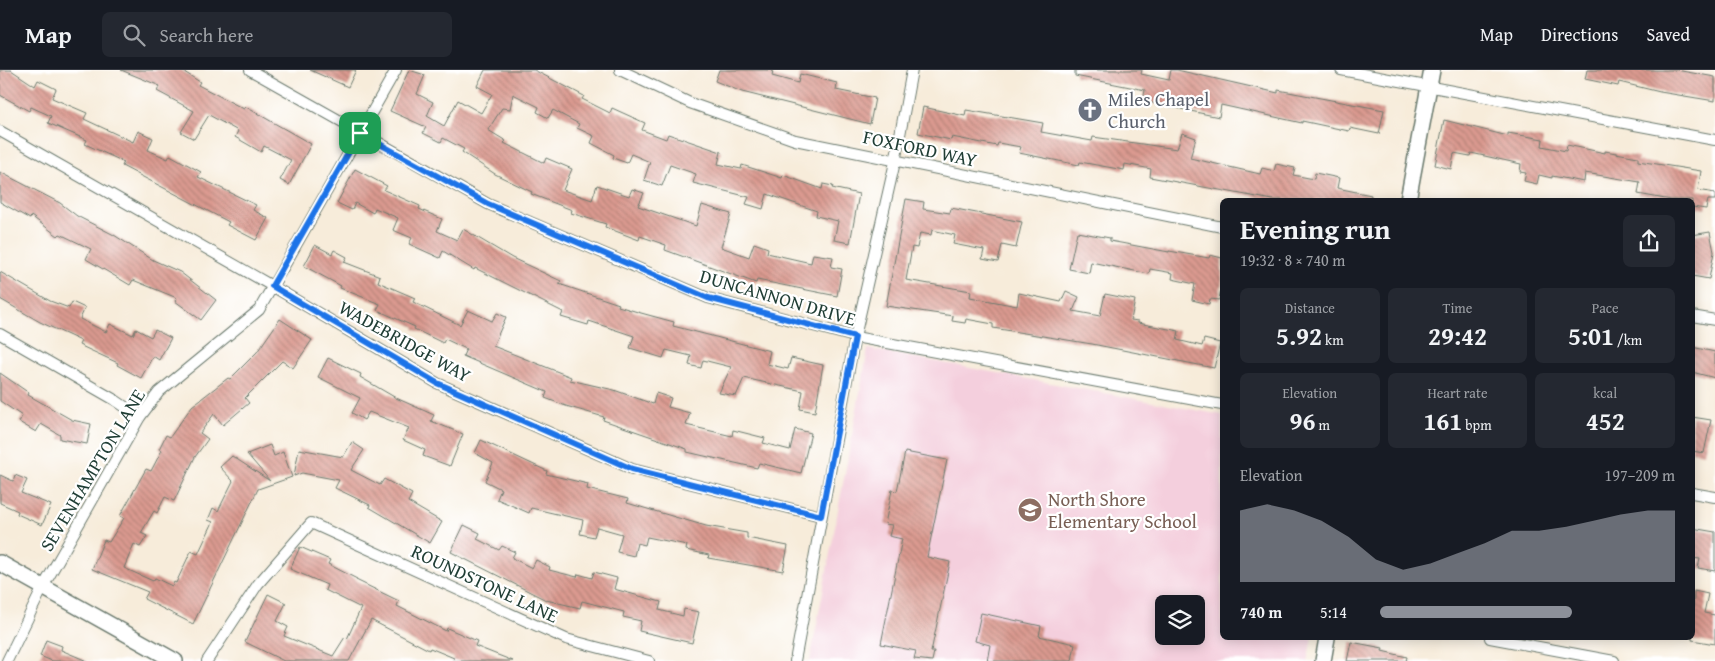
<!DOCTYPE html>
<html lang="en">
<head>
<meta charset="utf-8">
<style>
	:root { --surface:#171b24; --page:#242831; --text:#f1f3f6; --muted:#9ea1a6; --line:#363941; --accent:#8c9099 }
	body { margin:0; font-family:"Gentium Book Plus",serif; background:var(--page); color:var(--text); height:100vh; display:flex; flex-direction:column; font-size:19px; white-space:nowrap }
	* { box-sizing:border-box; margin:0 }
	p { font-size:16px; color:var(--muted) }
	.icon { flex:none; width:28px; height:28px; fill:none; stroke:currentColor; stroke-width:2; stroke-linecap:round; stroke-linejoin:round }
	.map { position:relative; flex:1; overflow:hidden }
	.side { position:absolute; left:1220px; top:128px; width:475px; height:442px; display:flex; flex-direction:column; background:var(--surface); border-radius:8px; box-shadow:0 2px 12px #0003 }
	.side>* { flex:none }
	.tools { position:absolute; left:1155px; top:525px; display:grid; gap:10px }
	.tools a { display:grid; place-items:center; width:50px; height:50px; border-radius:8px; background:var(--surface); box-shadow:0 2px 12px #0003; font-size:25px }
	.pin { position:absolute; display:grid; place-items:center; width:42px; height:42px; color:#fff; margin:-21px; border-radius:10px; box-shadow:0 2px 8px #0006 }
	.round { display:grid; place-items:center; flex:none; width:52px; height:52px; border-radius:8px; background:var(--page) }
	.headline { display:flex; align-items:center; justify-content:space-between; height:85px; padding:0 20px }
	h1 { font-size:28px; font-weight:800; line-height:38px }
	.metrics { display:grid; grid-template-columns:repeat(3,1fr); gap:8px; height:85px; padding:5px 20px }
	.metrics div { display:grid; align-content:center; border-radius:8px; background:var(--page); text-align:center }
	.metrics b { font-size:25px; font-weight:800 }
	.metrics small { font-size:14px; font-weight:400 }
	.metrics p { font-size:14px }
	.chart { height:140px; padding:10px 20px }
	.chart p { display:flex; justify-content:space-between }
	.chart svg { width:100%; height:90px; margin-top:5px; fill:var(--accent); opacity:.7 }
	ul { padding:0 20px; list-style:none; font-size:16px }
	li { display:grid; grid-template-columns:80px 60px 1fr; align-items:center; height:38px }
	li i { height:12px; border-radius:6px; background:var(--accent) }
	header { display:flex; align-items:center; gap:30px; box-sizing:border-box; height:70px; padding:0 25px; background:var(--surface); border-bottom:1px solid var(--line) }
	header strong { font-size:24px }
	nav { display:flex; gap:28px; margin-inline-start:auto; font-size:18px }
	.search { width:350px; height:45px; background:var(--page); display:flex; align-items:center; gap:12px; box-sizing:border-box; padding:0 18px; border-radius:8px; color:var(--muted); font-size:19px }
	.map>svg:first-child { display:block }
	.built { fill:#f4cfdd; fill-rule:evenodd }
	.building { fill:url(#building-back-hatch) }
	.lines { fill:none; stroke-linecap:round; stroke-linejoin:round }
	.street-casing { stroke:#6b7a6e; stroke-width:12 }
	.secondary-casing { stroke:#6b7a6e; stroke-width:18 }
	.street { stroke:#fff; stroke-width:10 }
	.secondary { stroke:#fff; stroke-width:15 }
	.route-casing { stroke:#fff; stroke-width:10 }
	.route { stroke:#1a73e8; stroke-width:6 }
	.labels { text-anchor:middle; stroke-width:4.5; stroke-linejoin:round; paint-order:stroke }
	.worship-label { font-size:19px; fill:#5b616d; stroke:#fff; text-anchor:start }
	.street-label { font-size:19px; fill:#1f3d34; stroke:#fff }
	.education-label { font-size:19px; fill:#785e54; stroke:#fff; text-anchor:start }
</style>
</head>
<body>
<header>
<strong>Map</strong>
<div class="search"><svg class="icon" aria-label="search" viewBox="0 0 24 24"><circle cx="10" cy="10" r="6"/><path d="M15 15l6 6"/></svg>Search here</div>
<nav><a>Map</a><a>Directions</a><a>Saved</a></nav>
</header>
<div class="map">
<svg width="1715" height="591" viewBox="0 0 1715 591">
	<defs>
		<pattern id="building-back-hatch" width="6" height="6" patternUnits="userSpaceOnUse" patternTransform="scale(1.25)"><rect width="6" height="6" fill="#db9a90"/><path d="M-1 5l2 2M0 0l6 6M5-1l2 2" fill="none" stroke="#b17f76"/></pattern>
	</defs>
	<rect width="100%" height="100%" fill="#fff"/>
	<filter id="ink" filterUnits="userSpaceOnUse"><feTurbulence type="fractalNoise" baseFrequency=".02" numOctaves="2"/><feDisplacementMap in="SourceGraphic" scale="10" xChannelSelector="R" yChannelSelector="G"/><feConvolveMatrix kernelMatrix="1 2 1 2 8 2 1 2 1" color-interpolation-filters="sRGB"/></filter>
	<filter id="wash" filterUnits="userSpaceOnUse"><feTurbulence type="fractalNoise" baseFrequency=".0096" numOctaves="4" result="noise"/><feDisplacementMap in="SourceGraphic" scale="20" xChannelSelector="R" yChannelSelector="G"/><feGaussianBlur stdDeviation="1.12" result="paint"/><feColorMatrix in="noise" values="0 0 0 0 0 0 0 0 0 0 0 0 0 0 0 0 0 1.4 0 .05"/><feComposite in="paint" operator="in"/></filter>
	<g filter="url(#wash)">
		<rect width="100%" height="100%" fill="#f7ecda"/>
		<path class="built" d="M868 279 1222 345V568H1312L1307 591H810ZM1164 534H1196V566H1164Z"/>
		<g id="blocks">
			<g class="building">
				<polygon points="0,0 11,0 35,16 38,10 56,19 52,28 87,43 84,49 133,72 138,61 153,68 148,80 168,89 170,85 201,102 198,107 256,135 253,140 268,148 256,170 227,155 229,152 122,96 124,92 85,74 87,70 48,53 51,46 31,37 29,41 0,25"/>
				<polygon points="121,0 181,0 200,12 198,15 244,39 246,37 311,74 289,115 280,110 291,90 264,76 261,82 235,67 238,61 209,45 194,69 181,62 194,41 157,21 160,16"/>
				<polygon points="310,0 356,0 348,17"/>
				<polygon points="409,0 425,5 417,24 433,32 427,46 444,56 458,30 481,43 492,24 477,16 485,0 534,0 584,26 582,29 610,43 612,38 645,53 642,60 666,69 668,64 721,82 718,94 741,99 742,95 782,108 783,105 822,119 823,114 833,116 832,118 859,124 850,173 834,170 838,151 816,146 817,141 767,124 763,139 746,134 749,127 693,113 696,104 670,95 662,116 644,110 650,92 631,84 627,93 613,88 614,85 591,73 594,66 577,58 579,54 553,40 548,48 537,42 539,37 513,24 510,39 502,38 488,60 506,71 504,73 544,93 546,88 572,99 563,120 592,130 597,115 629,126 632,119 644,123 638,136 696,156 702,135 731,144 721,177 749,187 754,173 768,178 767,183 811,193 813,184 833,187 831,197 842,199 837,226 757,210 756,213 665,180 666,175 640,166 639,170 605,157 606,154 571,143 572,140 531,124 532,122 495,104 462,82 464,79 443,68 441,72 423,63 426,57 390,41"/>
				<polygon points="719,0 773,0 772,6 798,13 800,4 837,13 836,20 875,28 870,54 742,22 715,11"/>
				<polygon points="1075,0 1142,0 1141,4 1169,10 1171,0 1177,0 1278,23 1278,20 1384,40 1379,64 1350,58 1349,61 1302,51 1302,53 1221,35 1219,47 1143,31 1145,20 1075,6"/>
				<polygon points="1587,0 1676,0 1715,7 1715,31 1660,22 1619,12 1618,16 1585,9"/>
				<polygon points="923,37 965,46 966,40 1043,53 1041,62 1092,71 1093,67 1177,79 1182,63 1196,68 1190,88 1260,104 1262,98 1274,101 1276,94 1295,98 1293,105 1314,109 1315,103 1339,108 1337,118 1371,125 1370,130 1273,130 1150,107 1151,99 1125,94 1124,100 1080,92 1079,95 1019,83 1021,77 998,73 997,76 952,67 951,70 918,63"/>
				<polygon points="1444,50 1508,66 1508,63 1543,69 1542,76 1566,81 1567,75 1605,83 1605,81 1638,87 1638,91 1701,101 1698,120 1715,123 1715,130 1708,130 1706,139 1692,137 1692,130 1671,130 1638,124 1640,112 1585,103 1584,112 1552,106 1552,108 1539,105 1537,114 1524,111 1526,103 1520,102 1521,94 1471,83 1470,86 1454,83 1451,99 1435,95"/>
				<polygon points="355,99 387,116 384,120 420,136 419,139 442,149 437,161 457,170 463,159 512,188 561,211 559,214 619,234 618,236 641,243 674,252 673,256 770,281 767,294 788,299 791,288 823,295 815,342 800,339 803,321 744,308 736,326 719,323 731,297 703,290 701,298 689,295 691,286 666,280 663,288 630,278 634,266 589,251 588,255 561,247 563,242 475,198 474,200 443,181 440,188 409,174 412,168 393,160 398,148 375,138 373,143 355,133 352,140 337,133"/>
				<polygon points="0,102 60,133 77,146 114,165 153,190 180,202 216,230 201,250 175,231 177,228 133,210 130,215 86,189 91,179 60,164 58,166 31,146 30,149 0,132"/>
				<polygon points="906,129 924,132 923,139 950,143 951,138 1022,152 1016,178 1002,175 998,192 982,189 984,180 953,174 955,165 932,160 931,165 920,163 917,178 912,177 906,210 971,221 970,227 1017,236 1019,223 1061,232 1066,221 1079,227 1073,241 1100,246 1105,224 1135,230 1131,250 1138,251 1138,253 1179,261 1177,270 1202,276 1204,269 1220,273 1214,298 1092,274 993,258 993,254 966,249 965,253 952,251 953,246 886,236"/>
				<polygon points="1077,162 1110,168 1110,171 1169,182 1169,181 1209,188 1210,185 1222,188 1222,211 1219,230 1210,229 1209,234 1192,230 1195,214 1172,209 1173,203 1150,199 1149,204 1091,192 1089,203 1069,199"/>
				<polygon points="1710,162 1714,182 1709,209 1692,206 1692,165"/>
				<polygon points="315,175 332,184 334,180 347,187 344,192 380,206 378,212 415,228 413,232 460,255 468,240 492,251 497,243 506,247 493,276 571,307 570,310 614,320 653,334 656,323 671,328 668,337 690,343 686,355 732,366 733,360 765,368 763,373 790,380 795,359 811,363 801,403 759,393 757,398 687,382 687,379 603,350 604,347 566,336 545,328 547,322 463,286 466,279 445,269 443,273 414,259 415,257 377,240 380,234 340,218 341,216 304,196"/>
				<polygon points="0,202 50,231 69,238 72,232 85,238 80,249 106,262 110,254 133,265 136,259 151,267 155,260 171,268 159,290 153,286 141,308 117,295 118,293 79,275 81,271 40,252 0,229"/>
				<polygon points="280,249 312,270 293,298 282,291 245,328 249,333 223,355 214,344 200,363 208,369 195,387 174,431 165,427 157,443 154,441 141,463 147,466 140,477 134,474 124,498 153,511 155,508 172,516 174,512 176,513 191,481 198,484 213,452 208,450 213,438 218,441 233,411 220,397 232,386 270,411 247,384 270,375 274,386 283,382 292,407 258,419 193,554 144,529 148,522 92,499 104,470 109,472 124,448 120,446 146,399 151,401 162,380 159,379 166,365 170,367 192,336 228,308 230,309 257,282"/>
				<polygon points="1692,277 1715,282 1715,308 1692,302"/>
				<polygon points="328,288 361,304 360,307 396,328 434,345 431,351 463,364 450,396 423,386 425,380 403,370 409,358 369,342 364,350 352,343 360,328 318,307"/>
				<polygon points="0,303 29,323 28,325 72,350 91,354 87,374 60,369 60,365 41,354 36,362 19,352 22,346 0,331"/>
				<polygon points="1692,347 1711,350 1704,383 1692,381"/>
				<polygon points="481,370 547,401 546,404 588,414 587,419 628,429 627,433 706,456 747,463 747,468 788,476 783,501 708,488 709,485 686,480 687,475 647,467 645,475 637,473 634,486 617,482 622,464 597,457 594,467 580,464 583,450 531,438 529,443 497,429 501,419 485,411 493,393 475,383"/>
				<polygon points="352,372 364,380 351,400 380,415 384,409 412,424 408,432 442,452 430,473 369,437 370,435 335,418 339,410 302,403 294,406 299,379 343,387"/>
				<polygon points="905,382 947,390 927,487 950,492 931,582 934,582 932,591 914,589 916,581 881,574 902,469 889,466 892,455 885,454 892,420 897,421"/>
				<polygon points="0,405 13,411 15,405 27,410 21,423 51,435 42,455 17,444 18,441 0,433"/>
				<polygon points="464,455 480,463 477,469 499,480 502,476 515,482 512,488 532,498 536,490 550,497 549,500 577,507 578,504 592,508 594,502 617,508 614,519 661,532 659,540 683,546 684,539 699,542 692,573 639,561 641,551 623,547 624,542 582,531 580,538 546,530 451,482"/>
				<polygon points="1692,458 1715,462 1715,501 1698,498 1700,489 1692,488"/>
				<polygon points="300,477 330,490 328,494 357,509 356,510 399,531 397,536 446,561 447,558 477,571 475,576 513,591 453,591 454,588 430,578 429,580 371,550 349,591 284,591 245,572 268,524 286,533 277,551 288,557 284,566 333,586 345,567 347,569 361,538 325,520 327,515 290,499"/>
				<polygon points="1694,521 1708,524 1704,543 1715,545 1715,574 1692,570"/>
				<polygon points="981,543 1041,556 1039,566 1075,574 1072,591 987,591 990,575 975,571"/>
				<polygon points="46,570 62,576 61,580 87,591 52,591 40,586"/>
				<polygon points="1351,572 1383,578 1382,581 1407,587 1406,591 1347,591"/>
			</g>
		</g>
	</g>
	<g filter="url(#ink)">
		<use href="#blocks" fill-opacity="0" stroke="#6b7a6e" stroke-width="1"/>
		<g class="lines">
			<defs>
				<g id="street">
					<polyline points="250,0 488,134 708,228 855,267 1222,335"/>
					<polyline points="620,0 690,33 795,70 1222,157"/>
					<polyline points="1341,0 1715,70"/>
					<polyline points="0,61 272,216 437,313 632,399 821,446"/>
					<polyline points="1692,246 1715,250"/>
					<polyline points="0,264 115,330 140,347"/>
					<polyline points="1692,423 1715,427"/>
					<polyline points="1490,568 1614,591"/>
					<polyline points="7,591 43,517 140,347 159,322 259,240 396,0"/>
					<polyline points="207,591 258,514 311,453 566,569 649,591"/>
					<polyline points="795,591 855,267 895,92 912,0"/>
				</g>
				<g id="secondary">
					<polyline points="1408,130 1432,0"/>
					<polyline points="0,493 175,591"/>
					<polyline points="1323,591 1327,568"/>
				</g>
			</defs>
			<use href="#street" class="street-casing"/>
			<use href="#secondary" class="secondary-casing"/>
			<use href="#street" class="street"/>
			<use href="#secondary" class="secondary"/>
		</g>
	</g>
	<g class="lines" filter="url(#ink)">
		<defs>
			<polygon id="route" points="360,63 488,134 708,228 855,267 821,446 632,399 437,313 272,216"/>
		</defs>
		<use href="#route" class="route-casing"/>
		<use href="#route" class="route"/>
	</g>
	<defs>
		<symbol id="church-disc" viewBox="-11 -11 22 22"><circle r="9.5" fill="#6b7280" stroke="#fff"/><path d="M-1.2-6h2.4v3.5h3.3v2.4h-3.3V6h-2.4V-.1h-3.3v-2.4h3.3Z" fill="#fff"/></symbol>
		<symbol id="school-disc" viewBox="-11 -11 22 22"><circle r="9.5" fill="#8d6e63" stroke="#fff"/><path d="M0-5L7-2L0 1L-7-2ZM-4 1L0 2.5L4 1V4Q0 6-4 4Z" fill="#fff"/></symbol>
	</defs>
	<g fill-rule="evenodd">
		<use href="#church-disc" x="1076" y="26" width="28" height="28"/>
		<use href="#school-disc" x="1016" y="426" width="28" height="28"/>
	</g>
	<g class="labels">
		<g class="worship-label">
			<text x="1108" y="36">Miles Chapel<tspan x="1108" dy="22">Church</tspan></text>
		</g>
		<g class="street-label">
			<text transform="translate(920 78) rotate(12)" y="7">FOXFORD WAY</text>
			<text transform="translate(778 227) rotate(16)" y="7">DUNCANNON DRIVE</text>
			<text transform="translate(405 271) rotate(29)" y="7">WADEBRIDGE WAY</text>
			<text transform="translate(92 400) rotate(-59)" y="7">SEVENHAMPTON LANE</text>
			<text transform="translate(485 513) rotate(25)" y="7">ROUNDSTONE LANE</text>
		</g>
		<g class="education-label">
			<text x="1048" y="436">North Shore<tspan x="1048" dy="22">Elementary School</tspan></text>
		</g>
	</g>
</svg>
<div class="tools">
<a><svg class="icon" aria-label="layers" viewBox="0 0 24 24"><path d="M12 4l9 5-9 5-9-5zM3 14l9 5 9-5"/></svg></a>
</div>
<div class="pin" style="left:360px;top:63px;background:#1e9e55"><svg class="icon" aria-label="arrive" viewBox="0 0 24 24"><path d="M6 21V4h12l-3 4 3 4H6"/></svg></div>
<section class="side">
<div class="headline"><div><h1>Evening run</h1><p>19:32 · 8 × 740 m</p></div><a class="round"><svg class="icon" aria-label="share" viewBox="0 0 24 24"><path d="M12 15V3M7 8l5-5 5 5M5 13v7h14v-7"/></svg></a></div>
<div class="metrics">
<div><p>Distance</p><b>5.92<small> km</small></b></div>
<div><p>Time</p><b>29:42</b></div>
<div><p>Pace</p><b>5:01<small> /km</small></b></div>
</div>
<div class="metrics">
<div><p>Elevation</p><b>96<small> m</small></b></div>
<div><p>Heart rate</p><b>161<small> bpm</small></b></div>
<div><p>kcal</p><b>452</b></div>
</div>
<div class="chart"><p><span>Elevation</span>197–209 m</p>
<svg viewBox="0 0 160 44" preserveAspectRatio="none"><path d="M0 44V9L10 6L20 9L30 14L40 22L50 33L60 38L70 35L80 30L90 25L100 19L110 19L120 17L130 14L140 11L150 9L160 9V44z"/></svg>
</div>
<ul>
<li><b>740 m</b>5:14<i style="width:65%"></i></li>
</ul>
</section>
</div>
</body>
</html>
